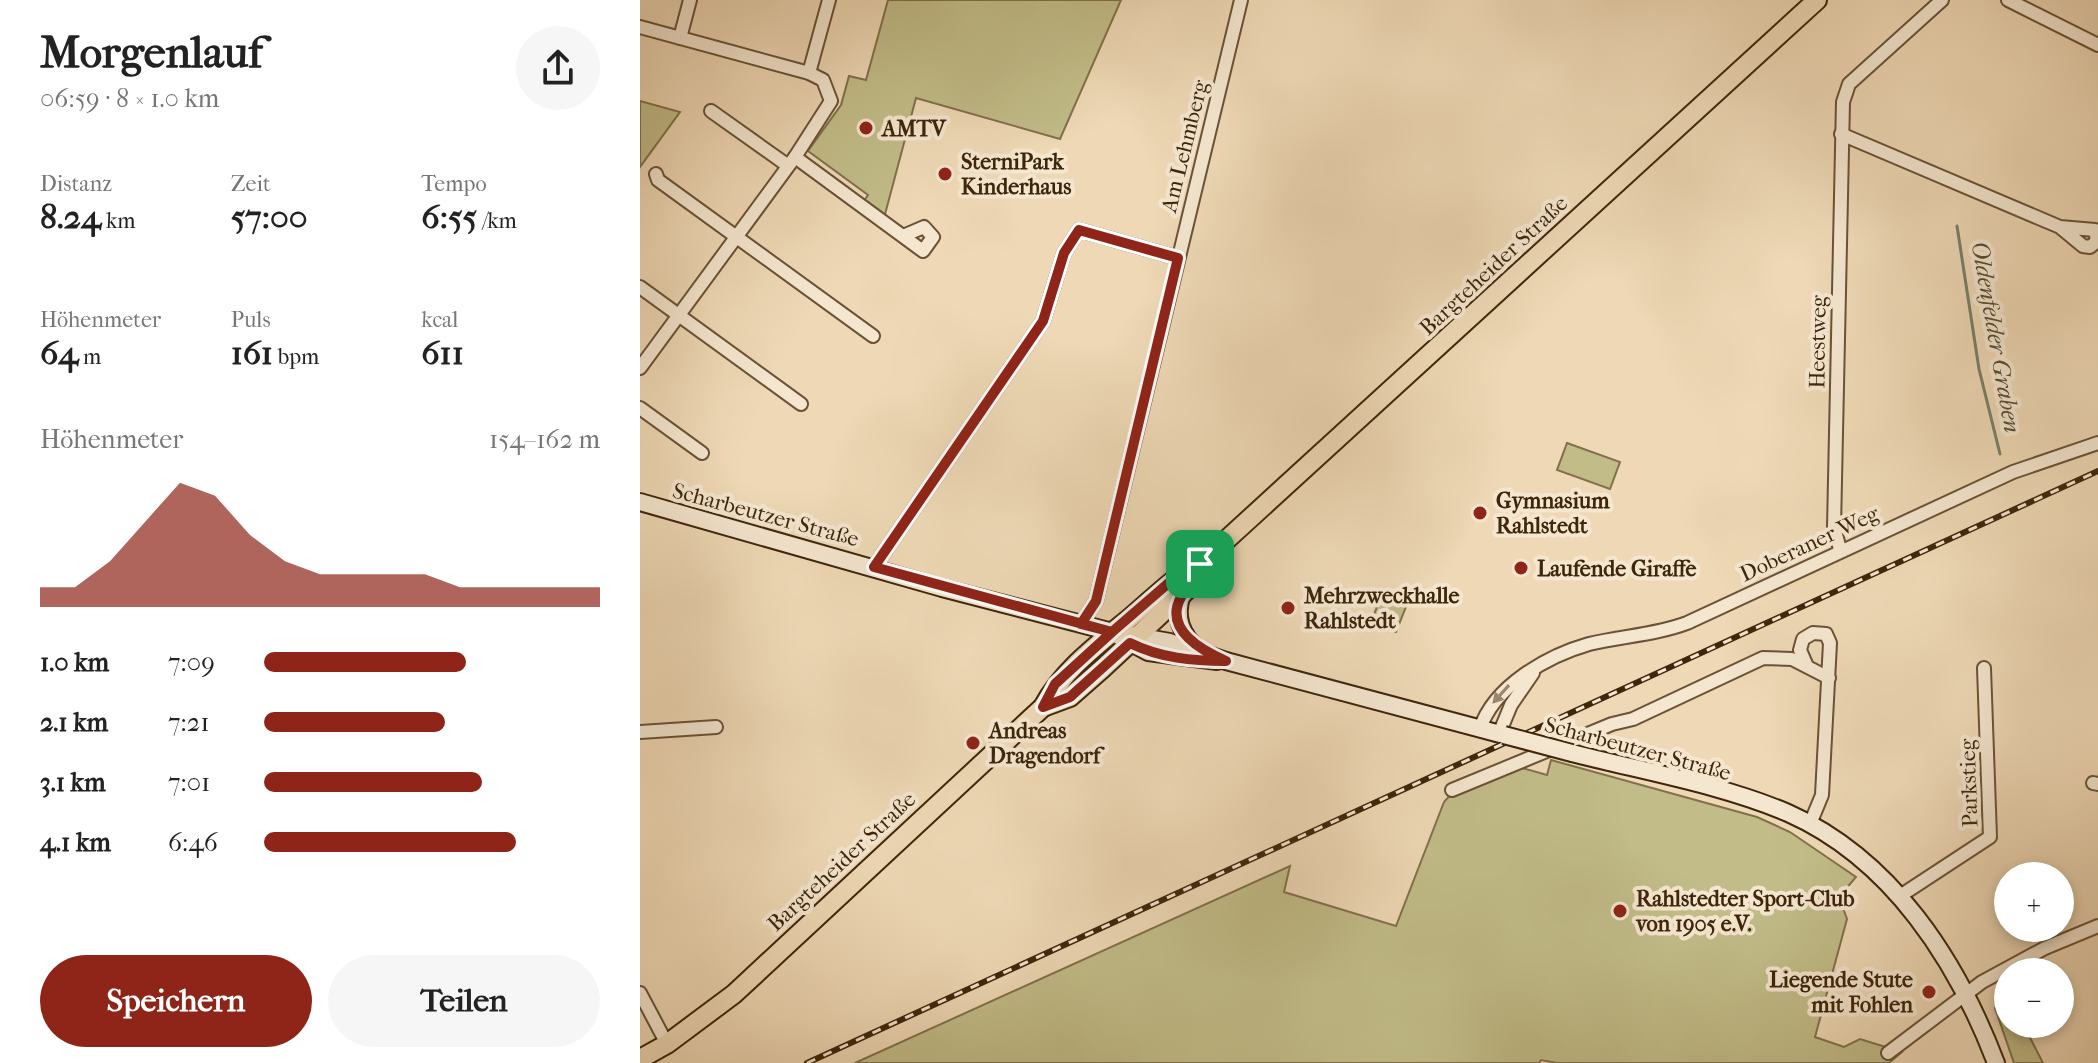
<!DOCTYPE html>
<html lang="de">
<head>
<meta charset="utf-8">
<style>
	:root { --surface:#fff; --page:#f6f6f6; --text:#222; --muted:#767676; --accent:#8f2418 }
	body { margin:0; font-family:"IM FELL French Canon",serif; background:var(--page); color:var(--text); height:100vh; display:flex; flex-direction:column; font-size:30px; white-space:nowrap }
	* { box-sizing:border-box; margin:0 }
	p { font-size:26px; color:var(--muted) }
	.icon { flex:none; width:44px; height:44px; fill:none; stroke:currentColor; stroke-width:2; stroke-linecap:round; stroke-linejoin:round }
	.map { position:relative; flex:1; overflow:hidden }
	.side { display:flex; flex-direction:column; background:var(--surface); width:640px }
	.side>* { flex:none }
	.fabs { position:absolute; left:1354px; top:862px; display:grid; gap:16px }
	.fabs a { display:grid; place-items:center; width:80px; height:80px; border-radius:50%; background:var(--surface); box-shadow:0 4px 12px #0003; font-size:40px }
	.pin { position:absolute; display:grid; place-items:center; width:68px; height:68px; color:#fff; margin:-34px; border-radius:16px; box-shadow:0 4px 12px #0006 }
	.round { display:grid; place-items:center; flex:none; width:84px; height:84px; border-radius:42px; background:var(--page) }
	.head { display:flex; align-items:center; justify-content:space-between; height:136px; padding:0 40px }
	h1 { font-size:44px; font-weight:700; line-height:60px }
	.stats { display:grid; grid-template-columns:repeat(3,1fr); gap:12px; height:136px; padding:8px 40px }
	.stats div { display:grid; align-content:center }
	.stats b { font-size:34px; font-weight:700 }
	.stats small { font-size:22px; font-weight:400 }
	.stats p { font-size:22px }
	.chart { height:224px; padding:16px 40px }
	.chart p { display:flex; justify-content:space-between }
	.chart svg { width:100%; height:144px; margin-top:8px; fill:var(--accent); opacity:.7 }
	.cta { display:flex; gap:16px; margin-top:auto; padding:16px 40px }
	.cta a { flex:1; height:92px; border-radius:48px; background:var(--accent); color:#fff; font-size:32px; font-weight:700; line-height:92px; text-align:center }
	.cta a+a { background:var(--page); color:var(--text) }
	ul { padding:0 40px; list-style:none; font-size:26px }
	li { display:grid; grid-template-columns:128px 96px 1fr; align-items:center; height:60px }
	li i { height:20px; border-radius:10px; background:var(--accent) }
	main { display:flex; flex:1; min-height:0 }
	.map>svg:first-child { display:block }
	.green { fill:#c1bc88; stroke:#80714a; stroke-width:2 }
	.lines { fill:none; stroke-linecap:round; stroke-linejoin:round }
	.stream { stroke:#767f69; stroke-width:3 }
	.minor-casing { stroke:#6a5236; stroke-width:16 }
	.secondary-casing { stroke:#3e260b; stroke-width:20 }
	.primary-casing { stroke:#3e260b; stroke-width:22 }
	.minor { stroke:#f4e6cf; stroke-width:12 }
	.secondary { stroke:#f4e6cf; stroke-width:16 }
	.primary { stroke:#eed8b5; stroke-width:18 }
	.rail-casing { stroke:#3e260b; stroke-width:6 }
	.rail { stroke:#f4e6cf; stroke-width:3; stroke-dasharray:9; stroke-linecap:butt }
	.secondary-bridge-casing { stroke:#3e260b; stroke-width:20; stroke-linecap:butt }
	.secondary-bridge { stroke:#f4e6cf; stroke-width:16 }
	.oneway { fill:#99866d }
	.route-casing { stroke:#fff; stroke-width:16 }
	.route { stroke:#8f2418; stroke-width:10 }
	.poi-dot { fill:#8f2418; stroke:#f4e6cf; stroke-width:3 }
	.labels { text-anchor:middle; stroke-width:8; stroke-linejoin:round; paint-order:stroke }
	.poi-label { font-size:22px; font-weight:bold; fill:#3e260b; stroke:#f4e6cf; text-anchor:start }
	.street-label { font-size:22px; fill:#3e260b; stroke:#f4e6cf }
	.water-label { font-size:24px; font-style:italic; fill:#554b32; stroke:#f4e6cf }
</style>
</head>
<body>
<main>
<section class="side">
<div class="head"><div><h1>Morgenlauf</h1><p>06:59 · 8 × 1.0 km</p></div><a class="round"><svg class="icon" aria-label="share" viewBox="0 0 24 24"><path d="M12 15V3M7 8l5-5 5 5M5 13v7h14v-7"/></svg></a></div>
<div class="stats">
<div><p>Distanz</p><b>8.24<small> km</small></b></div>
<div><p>Zeit</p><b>57:00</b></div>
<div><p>Tempo</p><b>6:55<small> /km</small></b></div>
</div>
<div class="stats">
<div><p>Höhenmeter</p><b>64<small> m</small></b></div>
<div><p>Puls</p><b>161<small> bpm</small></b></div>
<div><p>kcal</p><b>611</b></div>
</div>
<div class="chart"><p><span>Höhenmeter</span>154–162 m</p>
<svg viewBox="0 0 160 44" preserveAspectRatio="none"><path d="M0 44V38L10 38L20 30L30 18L40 6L50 10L60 22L70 30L80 34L90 34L100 34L110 34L120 38L130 38L140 38L150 38L160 38V44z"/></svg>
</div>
<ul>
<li><b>1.0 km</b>7:09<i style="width:60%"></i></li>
<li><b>2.1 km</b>7:21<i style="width:54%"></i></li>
<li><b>3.1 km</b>7:01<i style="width:65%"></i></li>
<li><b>4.1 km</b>6:46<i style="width:75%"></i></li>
</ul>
<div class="cta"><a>Speichern</a><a>Teilen</a></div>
</section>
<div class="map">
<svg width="1458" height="1063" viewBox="0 0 1458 1063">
	<rect width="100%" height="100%" fill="#eed8b5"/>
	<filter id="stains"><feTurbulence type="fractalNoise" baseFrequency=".0025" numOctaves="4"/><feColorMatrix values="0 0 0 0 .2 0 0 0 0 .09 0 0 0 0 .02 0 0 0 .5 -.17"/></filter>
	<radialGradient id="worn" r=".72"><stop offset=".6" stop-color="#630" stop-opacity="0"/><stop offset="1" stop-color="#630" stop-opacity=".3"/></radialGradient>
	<g class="green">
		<polygon points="248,0 481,0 420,139 276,98 244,218 223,202 228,195 168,151 201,105 209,76 226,80"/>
		<polygon points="0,101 40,112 0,167"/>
		<polygon points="927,443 980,462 970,489 917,470"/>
		<polygon points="744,589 769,599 756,632 731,622"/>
		<polygon points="911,760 1117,817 1150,832 1216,877 1199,897 1207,919 1175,1037 1204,1047 1220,1039 1262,1052 1249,1063 917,1063 901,1060 899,1063 215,1063 650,866 644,892 756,926 804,802 812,793 882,768 907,775"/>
		<polygon points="1365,990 1368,1024 1383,1024 1403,1063 1374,1063 1355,1008"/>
	</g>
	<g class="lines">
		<polyline class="stream" points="1317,226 1339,369 1360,454"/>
		<defs>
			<g id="minor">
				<polyline points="1368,0 1458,45"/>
				<polyline points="0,27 169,73 183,80 191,101 155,157 0,368"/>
				<polyline points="40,38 50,0"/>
				<polyline points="169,73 189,0"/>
				<polyline points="71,111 147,165"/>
				<polyline points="1201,134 1420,227 1443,246 1450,247 1457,241 1455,230 1420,227"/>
				<polyline points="155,157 283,251 293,237 284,227 263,236"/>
				<polyline points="16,174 18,180 233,336"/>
				<polyline points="0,287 161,404"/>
				<polyline points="0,408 62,453"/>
				<polyline points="1200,549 1194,528 1203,102 1209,84 1302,0"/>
				<polyline points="234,567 403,321 424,253 439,230 538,258"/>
				<polyline points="441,624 456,601 601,0"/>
				<polyline points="1166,664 1160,650 1163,639 1173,633 1186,634 1190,643 1182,795 1170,824"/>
				<path d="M840 729C854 686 907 656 949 644 982 636 1015 635 1047 623L1373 472 1458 443"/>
				<polyline points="0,732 76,727"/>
				<polyline points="859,734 871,705 893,673"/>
				<polyline points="1453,783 1458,784"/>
				<polyline points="812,790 972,724 993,719 1123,658 1152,659 1189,678"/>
				<polyline points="1260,896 1350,837 1344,668"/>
				<polyline points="0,993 27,1044"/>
				<polyline points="1248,1053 1342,982 1405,948 1458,926"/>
			</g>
			<g id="secondary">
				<polyline points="0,502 302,588 472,632 530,642 586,661 864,735"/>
				<path d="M542 595C534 616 541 636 559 650"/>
				<polyline points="480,637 508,652 577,661"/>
				<path d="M932 753C1002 771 1083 785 1148 813 1252 859 1317 961 1356 1063"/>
			</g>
			<g id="primary">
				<polyline points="403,707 430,697 463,668 550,587 560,564"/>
				<path d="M0 1059 27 1044 94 994 403 707C424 669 457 645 490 618 514 598 533 577 560 564L1177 0"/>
			</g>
		</defs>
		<use href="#minor" class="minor-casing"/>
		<use href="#secondary" class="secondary-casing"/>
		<use href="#primary" class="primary-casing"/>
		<use href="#minor" class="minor"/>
		<use href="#secondary" class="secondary"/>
		<use href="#primary" class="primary"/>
		<defs>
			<polyline id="rail" points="167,1063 1458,471"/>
		</defs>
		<use href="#rail" class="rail-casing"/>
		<use href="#rail" class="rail"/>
		<defs>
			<polyline id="secondary-bridge" points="864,735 932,753"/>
		</defs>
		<use href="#secondary-bridge" class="secondary-bridge-casing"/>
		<use href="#secondary-bridge" class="secondary-bridge"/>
	</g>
	<defs><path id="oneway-solid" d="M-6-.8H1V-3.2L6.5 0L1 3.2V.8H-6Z" transform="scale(2)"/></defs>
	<use class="oneway" href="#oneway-solid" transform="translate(861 694) rotate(132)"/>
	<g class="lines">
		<defs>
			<path id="route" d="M560 564 539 574 472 632 234 567 403 321 424 253 439 230 538 258 456 601 441 624 472 632 415 684 403 707 430 697 490 643C520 658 553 661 586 661 563 651 523 630 541 597 548 586 555 576 560 564"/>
		</defs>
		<use href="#route" class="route-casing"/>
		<use href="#route" class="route"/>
	</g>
	<g class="poi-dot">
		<circle cx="226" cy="128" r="8"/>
		<circle cx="305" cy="174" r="8"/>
		<circle cx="840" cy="513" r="8"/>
		<circle cx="881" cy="568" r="8"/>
		<circle cx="648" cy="608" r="8"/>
		<circle cx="333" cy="743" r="8"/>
		<circle cx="980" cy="911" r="8"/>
		<circle cx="1289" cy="992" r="8"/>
	</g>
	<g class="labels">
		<g class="poi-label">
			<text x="242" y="136">AMTV</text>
			<text x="321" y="169">SterniPark<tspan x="321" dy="25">Kinderhaus</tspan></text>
			<text x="856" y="508">Gymnasium<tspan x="856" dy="25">Rahlstedt</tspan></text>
			<text x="897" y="576">Laufende Giraffe</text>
			<text x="664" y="603">Mehrzweckhalle<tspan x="664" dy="25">Rahlstedt</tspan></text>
			<text x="349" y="738">Andreas<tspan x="349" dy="25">Dragendorf</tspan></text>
			<text x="996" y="906">Rahlstedter Sport-Club<tspan x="996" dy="25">von 1905 e.V.</tspan></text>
			<text x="1273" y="987" text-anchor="end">Liegende Stute<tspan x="1273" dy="25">mit Fohlen</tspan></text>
		</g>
		<g class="street-label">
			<text transform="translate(544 146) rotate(-76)" y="8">Am Lehmberg</text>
			<text transform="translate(853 265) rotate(-43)" y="8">Bargteheider Straße</text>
			<text transform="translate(1177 342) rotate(-89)" y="8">Heestweg</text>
			<text transform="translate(126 514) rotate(15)" y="8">Scharbeutzer Straße</text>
			<text transform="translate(1169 543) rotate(-25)" y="8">Doberaner Weg</text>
			<text transform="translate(998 748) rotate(15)" y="8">Scharbeutzer Straße</text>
			<text transform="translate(1328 783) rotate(-92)" y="8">Parkstieg</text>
			<text transform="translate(201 861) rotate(-43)" y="8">Bargteheider Straße</text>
		</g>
		<g class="water-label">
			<text transform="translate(1356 337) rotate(80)" y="8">Oldenfelder Graben</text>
		</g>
	</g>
	<rect width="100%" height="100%" filter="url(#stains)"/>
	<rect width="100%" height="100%" fill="url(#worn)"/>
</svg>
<div class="fabs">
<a>+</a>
<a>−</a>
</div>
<div class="pin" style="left:560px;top:564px;background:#1e9e55"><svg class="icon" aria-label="arrive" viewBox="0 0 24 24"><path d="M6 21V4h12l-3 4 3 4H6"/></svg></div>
</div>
</main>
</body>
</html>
